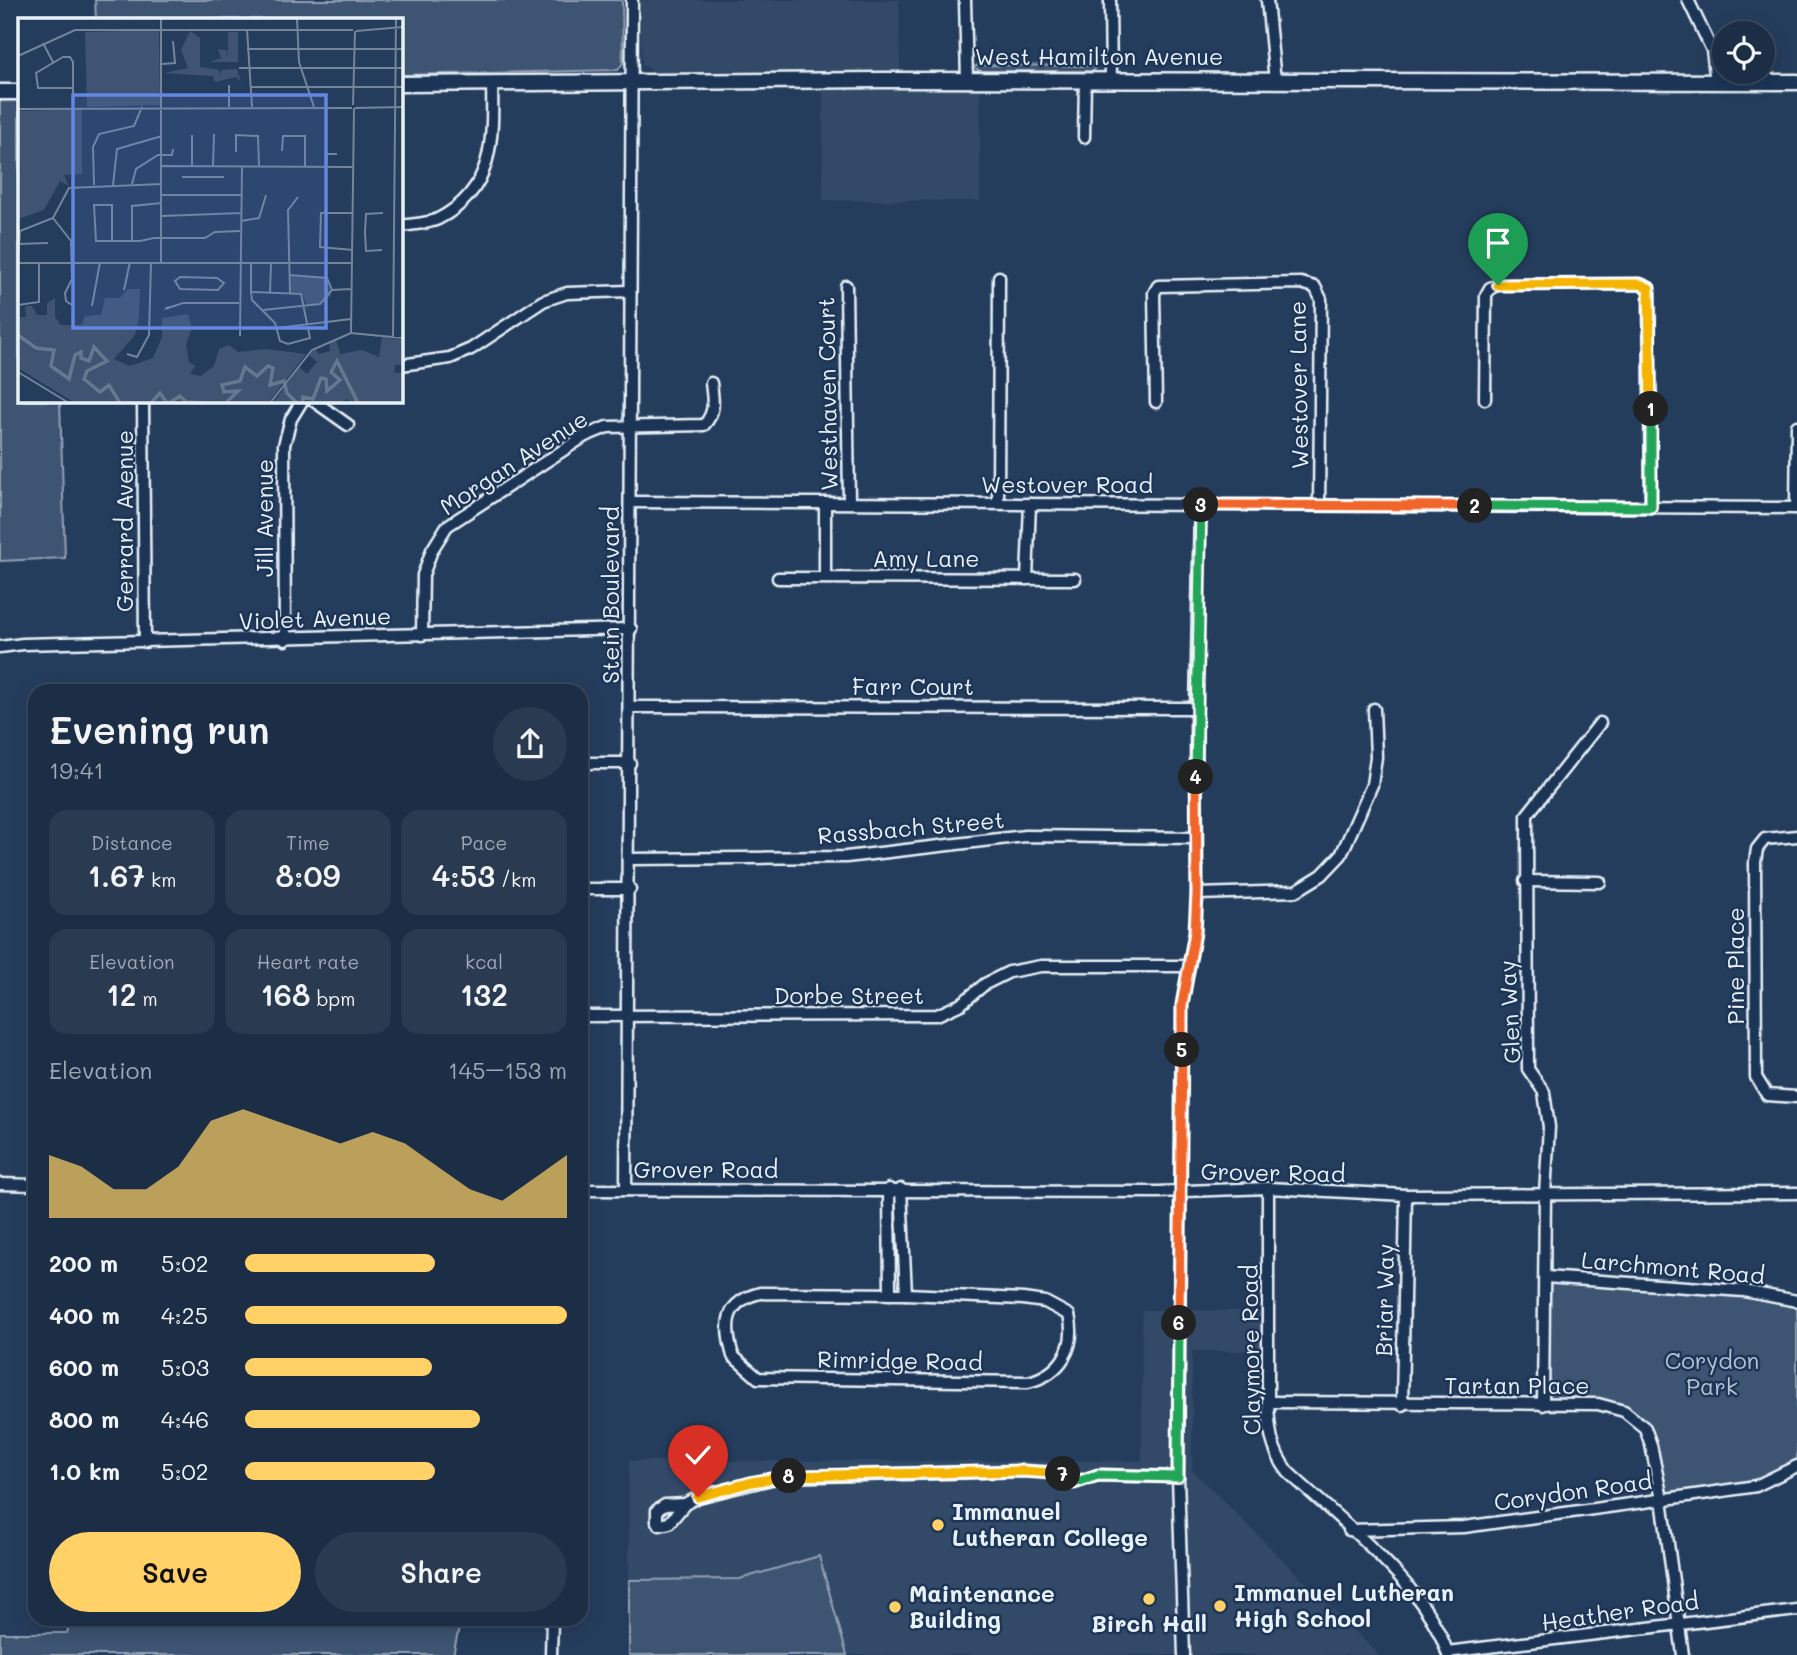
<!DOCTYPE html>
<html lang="en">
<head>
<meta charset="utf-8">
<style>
	:root { --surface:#1c2e46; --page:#293a51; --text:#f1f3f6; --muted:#a0a8b3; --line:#3a4a5f; --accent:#ffd166 }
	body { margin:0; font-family:Mali,sans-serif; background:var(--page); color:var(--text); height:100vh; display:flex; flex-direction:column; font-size:26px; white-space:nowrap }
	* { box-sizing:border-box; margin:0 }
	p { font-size:23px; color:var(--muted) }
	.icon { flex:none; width:38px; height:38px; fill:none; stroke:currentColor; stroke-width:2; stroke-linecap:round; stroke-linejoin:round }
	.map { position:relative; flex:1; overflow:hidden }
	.sheet { position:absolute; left:28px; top:684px; width:560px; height:942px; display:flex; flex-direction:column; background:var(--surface); border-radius:21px; box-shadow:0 4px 18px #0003,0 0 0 2px var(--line) }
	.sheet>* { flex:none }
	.tools { position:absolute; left:1712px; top:21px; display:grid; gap:14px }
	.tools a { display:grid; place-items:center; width:63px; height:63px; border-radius:50%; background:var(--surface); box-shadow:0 4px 18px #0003,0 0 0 2px var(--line); font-size:35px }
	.pin { position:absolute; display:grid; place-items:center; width:60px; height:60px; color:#fff; margin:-72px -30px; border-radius:50% 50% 50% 0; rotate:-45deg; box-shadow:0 0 7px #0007 }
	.pin .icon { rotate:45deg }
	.km { position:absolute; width:35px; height:35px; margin:-18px; border-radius:50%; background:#222; color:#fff; font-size:19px; line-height:35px; text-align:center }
	.round { display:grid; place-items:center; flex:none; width:74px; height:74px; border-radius:37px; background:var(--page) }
	.summary { display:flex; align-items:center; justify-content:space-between; height:119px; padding:0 21px }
	h1 { font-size:38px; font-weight:600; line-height:52px }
	.stats { display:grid; grid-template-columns:repeat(3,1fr); gap:10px; height:119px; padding:7px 21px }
	.stats div { display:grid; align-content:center; border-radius:18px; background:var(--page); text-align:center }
	.stats b { font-size:30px; font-weight:600 }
	.stats small { font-size:19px; font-weight:400 }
	.stats p { font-size:19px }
	.chart { height:196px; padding:14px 21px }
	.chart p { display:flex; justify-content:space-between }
	.chart svg { width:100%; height:126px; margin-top:7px; fill:var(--accent); opacity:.7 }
	.cta { display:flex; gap:14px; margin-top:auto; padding:14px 21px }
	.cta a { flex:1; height:80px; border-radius:42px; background:var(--accent); color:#111; font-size:28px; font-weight:600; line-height:80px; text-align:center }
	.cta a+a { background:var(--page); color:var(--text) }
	ul { padding:0 21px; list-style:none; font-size:23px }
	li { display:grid; grid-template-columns:112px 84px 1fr; align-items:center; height:52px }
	li i { height:18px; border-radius:9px; background:var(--accent) }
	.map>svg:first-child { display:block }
	.built { fill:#334a68 }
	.green { fill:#3e5472; stroke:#93a2b5; stroke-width:2 }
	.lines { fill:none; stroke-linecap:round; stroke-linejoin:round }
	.street-casing { stroke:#e8f1f8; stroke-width:15 }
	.secondary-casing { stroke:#e8f1f8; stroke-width:19 }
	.street { stroke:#1d3557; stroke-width:10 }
	.secondary { stroke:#1d3557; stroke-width:14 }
	.split-1-casing { stroke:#fff; stroke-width:14 }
	.split-2-casing { stroke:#fff; stroke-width:14 }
	.split-3-casing { stroke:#fff; stroke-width:14 }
	.split-4-casing { stroke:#fff; stroke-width:14 }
	.split-5-casing { stroke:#fff; stroke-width:14 }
	.split-6-casing { stroke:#fff; stroke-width:14 }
	.split-7-casing { stroke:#fff; stroke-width:14 }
	.split-8-casing { stroke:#fff; stroke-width:14 }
	.split-9-casing { stroke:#fff; stroke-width:14 }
	.split-1 { stroke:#f5b400; stroke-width:9 }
	.split-2 { stroke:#22a559; stroke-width:9 }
	.split-3 { stroke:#f0652b; stroke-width:9 }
	.split-4 { stroke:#22a559; stroke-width:9 }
	.split-5 { stroke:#f0652b; stroke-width:9 }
	.split-6 { stroke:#f0652b; stroke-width:9 }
	.split-7 { stroke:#22a559; stroke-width:9 }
	.split-8 { stroke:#f5b400; stroke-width:9 }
	.split-9 { stroke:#f5b400; stroke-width:9 }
	.poi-dot { fill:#ffd166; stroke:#1d3557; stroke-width:2.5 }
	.labels { text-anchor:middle; stroke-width:5; stroke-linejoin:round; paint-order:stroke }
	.street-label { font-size:23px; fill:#e8f1f8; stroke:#1d3557 }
	.park-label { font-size:23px; fill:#b5c2d0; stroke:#1d3557 }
	.poi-label { font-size:23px; font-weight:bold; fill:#e8f1f8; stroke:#1d3557; text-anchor:start }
	.inset-river { fill:none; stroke:#657890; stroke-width:3.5 }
	.inset-road { fill:none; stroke:#73859b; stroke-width:2 }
	.view { fill:#6487e3; fill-opacity:0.15; stroke:#6487e3; stroke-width:3.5 }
	.inset-edge { fill:none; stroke:#e8f1f8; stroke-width:3.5 }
</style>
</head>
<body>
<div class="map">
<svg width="1797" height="1655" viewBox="0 0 1797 1655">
	<rect width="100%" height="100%" fill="#253d5d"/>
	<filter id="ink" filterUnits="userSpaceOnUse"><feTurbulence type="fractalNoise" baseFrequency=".0143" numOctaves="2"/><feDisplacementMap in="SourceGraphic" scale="14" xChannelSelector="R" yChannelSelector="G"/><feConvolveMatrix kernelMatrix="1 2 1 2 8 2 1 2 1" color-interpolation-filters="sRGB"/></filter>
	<g filter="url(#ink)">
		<g class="built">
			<polygon points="640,0 899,0 900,71 653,72 642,64"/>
			<polygon points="823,87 980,88 980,201 823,200"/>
			<polygon points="1142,1310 1261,1311 1261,1351 1192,1351 1192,1470 1379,1655 629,1655 629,1461 1142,1461"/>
		</g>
		<g class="green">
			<polygon points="95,0 622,0 623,63 618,70 401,75 401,19 96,19"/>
			<polygon points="978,65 1095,66 1094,71 980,71 974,67"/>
			<polygon points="19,100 19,401 60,401 65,558 0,561 0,101"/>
			<path d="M1545 1277 1797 1301V1466L1756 1486 1662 1499C1657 1480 1654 1445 1645 1429 1626 1396 1573 1405 1543 1405Z"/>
			<polygon points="819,1556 847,1655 629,1655 629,1580 740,1579"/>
			<polygon points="71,1619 461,1619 453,1655 0,1655 0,1633 67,1633"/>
		</g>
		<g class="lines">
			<defs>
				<g id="street">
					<polyline points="965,0 967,80"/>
					<polyline points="1110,0 1111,81"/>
					<polyline points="1267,0 1275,81"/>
					<polyline points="1688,0 1712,50 1716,82"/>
					<polyline points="1084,137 1085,81"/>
					<path d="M401 226C412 224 428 224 438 219 495 190 493 138 492 82"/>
					<polyline points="846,286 849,502"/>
					<polyline points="401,365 450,358 471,349 543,301 567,293 629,291"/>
					<polyline points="1485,399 1486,295 1490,288 1498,285 1640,284 1649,288 1651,507"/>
					<polyline points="143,401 145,642"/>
					<polyline points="314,401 348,425"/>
					<polyline points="1156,402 1154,293 1158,286 1301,283 1315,287 1321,299 1319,505"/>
					<polyline points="631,502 1797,508"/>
					<polyline points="998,503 999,277"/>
					<polyline points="1796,508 1797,426"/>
					<polyline points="825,577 825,503"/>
					<polyline points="778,578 1075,579"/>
					<polyline points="1027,579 1030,504"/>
					<path d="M422 635 423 575 432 550 447 526 585 436 607 427 704 425C716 412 713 400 711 383"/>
					<polyline points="285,640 284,445 291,419 302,401"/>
					<polyline points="0,647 23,644 631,629"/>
					<polyline points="630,707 1196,708"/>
					<polyline points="581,763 630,763"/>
					<polyline points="1797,836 1765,839 1757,849 1755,862 1756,1077 1767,1095 1797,1097"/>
					<polyline points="630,859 846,857 1025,836 1196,838"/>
					<polyline points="1525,881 1600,882"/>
					<polyline points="581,889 630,889"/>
					<polyline points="1197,894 1296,891 1322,875 1341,855 1372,785 1376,757 1374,709"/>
					<polyline points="581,1016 937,1015 961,1004 985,984 1009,972 1041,966 1188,966"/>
					<polyline points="0,1184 35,1185"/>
					<path d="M1268 1188V1402C1269 1430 1271 1450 1288 1472 1340 1521 1428 1586 1448 1655"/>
					<polyline points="889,1189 890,1294"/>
					<polyline points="901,1189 906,1294"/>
					<polyline points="581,1190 1158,1192 1268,1188 1406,1195 1797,1193"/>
					<polyline points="626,1190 632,0"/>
					<polyline points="1545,1277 1744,1291 1797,1301"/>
					<path d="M760 1293 906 1294 1023 1299 1045 1302 1069 1315C1077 1347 1061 1374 1028 1382L758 1378 733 1356C724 1325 724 1302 760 1293Z"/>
					<polyline points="1268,1402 1598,1404 1624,1411 1645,1428 1651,1445 1662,1499 1683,1655"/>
					<polyline points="1402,1405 1406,1195"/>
					<polyline points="1543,1405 1545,1194 1549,1127 1544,1092 1528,1069 1527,815 1600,723"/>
					<polyline points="685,1504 665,1505 657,1510 657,1522 660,1525 669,1523 685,1504 698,1497 779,1477 1023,1471 1059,1473 1074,1483 1098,1475 1178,1477"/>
					<polyline points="1349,1530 1464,1527 1709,1493 1756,1486 1797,1466"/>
					<polyline points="1447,1652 1797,1610"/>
					<polyline points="551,1655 552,1619"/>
					<polyline points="1184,1655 1178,1477 1182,1005 1195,932 1197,894 1196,708 1200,505"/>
				</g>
				<g id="secondary">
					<polyline points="401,84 883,80 1797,82"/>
					<polyline points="0,92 19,92"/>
				</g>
			</defs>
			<use href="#street" class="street-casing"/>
			<use href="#secondary" class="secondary-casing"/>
			<use href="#street" class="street"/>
			<use href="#secondary" class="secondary"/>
		</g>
	</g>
	<g class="lines" filter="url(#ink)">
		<defs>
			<polyline id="split-1" points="1498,285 1640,284 1649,288 1651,409"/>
			<polyline id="split-2" points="1475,506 1651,507 1651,409"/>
			<polyline id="split-3" points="1201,505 1475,506"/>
			<polyline id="split-4" points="1196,777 1201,505"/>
			<polyline id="split-5" points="1182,1050 1182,1005 1195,932 1197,894 1196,777"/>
			<polyline id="split-6" points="1179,1323 1182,1050"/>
			<polyline id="split-7" points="1063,1474 1074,1483 1098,1475 1178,1477 1179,1323"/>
			<polyline id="split-8" points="789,1476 1023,1471 1063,1474"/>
			<polyline id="split-9" points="698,1497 752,1482 789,1476"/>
		</defs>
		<use href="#split-1" class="split-1-casing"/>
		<use href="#split-2" class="split-2-casing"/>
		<use href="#split-3" class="split-3-casing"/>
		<use href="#split-4" class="split-4-casing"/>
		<use href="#split-5" class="split-5-casing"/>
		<use href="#split-6" class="split-6-casing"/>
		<use href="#split-7" class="split-7-casing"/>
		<use href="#split-8" class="split-8-casing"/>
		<use href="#split-9" class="split-9-casing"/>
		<use href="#split-1" class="split-1"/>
		<use href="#split-2" class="split-2"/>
		<use href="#split-3" class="split-3"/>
		<use href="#split-4" class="split-4"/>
		<use href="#split-5" class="split-5"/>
		<use href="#split-6" class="split-6"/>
		<use href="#split-7" class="split-7"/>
		<use href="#split-8" class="split-8"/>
		<use href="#split-9" class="split-9"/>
	</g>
	<g class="poi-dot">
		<circle cx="938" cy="1525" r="7"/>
		<circle cx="1149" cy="1599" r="7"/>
		<circle cx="1220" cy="1606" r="7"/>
		<circle cx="895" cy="1607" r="7"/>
	</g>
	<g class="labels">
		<g class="street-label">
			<text x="1099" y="65">West Hamilton Avenue</text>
			<text transform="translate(1299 385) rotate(-91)" y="8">Westover Lane</text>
			<text transform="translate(828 394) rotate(-91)" y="8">Westhaven Court</text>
			<text transform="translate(514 463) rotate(-33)" y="8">Morgan Avenue</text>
			<text x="1067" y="493">Westover Road</text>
			<text transform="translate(265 518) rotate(-90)" y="8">Jill Avenue</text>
			<text transform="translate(125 521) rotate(-90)" y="8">Gerrard Avenue</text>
			<text x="926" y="567">Amy Lane</text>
			<text transform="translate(611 595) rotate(-90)" y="8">Stein Boulevard</text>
			<text transform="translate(315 619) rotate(-2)" y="8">Violet Avenue</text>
			<text x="913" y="695">Farr Court</text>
			<text transform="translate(911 828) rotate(-5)" y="8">Rassbach Street</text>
			<text transform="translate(1736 966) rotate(-90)" y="8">Pine Place</text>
			<text x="849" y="1004">Dorbe Street</text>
			<text transform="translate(1510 1012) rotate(-93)" y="8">Glen Way</text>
			<text x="706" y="1178">Grover Road</text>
			<text transform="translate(1273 1173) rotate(1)" y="8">Grover Road</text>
			<text transform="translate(1673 1268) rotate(5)" y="8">Larchmont Road</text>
			<text transform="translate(1385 1300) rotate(-89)" y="8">Briar Way</text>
			<text transform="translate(1251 1350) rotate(-91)" y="8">Claymore Road</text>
			<text transform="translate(900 1361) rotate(1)" y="8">Rimridge Road</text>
			<text x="1517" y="1394">Tartan Place</text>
			<text transform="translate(1573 1492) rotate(-8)" y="8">Corydon Road</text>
			<text transform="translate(1620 1612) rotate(-8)" y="8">Heather Road</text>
		</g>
		<g class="park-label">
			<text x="1712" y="1369">Corydon<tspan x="1712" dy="26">Park</tspan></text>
		</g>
		<g class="poi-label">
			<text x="952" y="1520">Immanuel<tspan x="952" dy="26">Lutheran College</tspan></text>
			<text x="1234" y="1601">Immanuel Lutheran<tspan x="1234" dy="26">High School</tspan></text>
			<text x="909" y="1602">Maintenance<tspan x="909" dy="26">Building</tspan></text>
			<text x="1149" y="1632" text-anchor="middle">Birch Hall</text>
		</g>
	</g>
	<g transform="translate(18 18)">
		<rect width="385" height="385" fill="#253d5d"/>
		<path d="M141 12 142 87 69 89 67 14ZM172 13 182 20V49L201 52 202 57 204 52 219 51 223 64 218 59 197 64 195 58 146 55 170 50 163 32ZM210 14H220V44H192L203 40 200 31 209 32 210 41ZM64 91V156L46 157 51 168 42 163 26 192 0 201V93ZM272 257 309 260 313 277 307 284 289 288 284 276 272 275ZM110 271H122L121 299 117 317 96 341 112 348 135 340 144 319V300L170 296 174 310 168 326 171 344 177 348 172 356 183 358 196 348 201 331 211 327 220 334 249 331 288 336 250 385H57L0 350V299H8L7 288H14L19 297H29V285L37 280V299L43 307H64L67 298 83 297 87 280H102ZM364 319 385 322V347H377L376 355H385V385H332L330 381 321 385H255L281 349 289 356 299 344 291 337 297 331 301 336 312 333 311 324 318 322 322 336 344 332 361 339Z" fill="#3e5472"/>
		<path class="inset-river" d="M0 317 18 330 36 332 33 348 51 361 57 337 63 334V340L71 343 76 329 89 343 69 353 66 361 82 374 91 367 102 385M133 385 142 375 149 385M151 385 162 378 168 384 186 385M208 385 220 373 206 374 204 367 222 363 227 349 239 358 250 348 255 350 252 367 266 363 269 375 279 385M284 385 285 379 295 381 303 360 308 361 309 373 322 362 313 354 319 343 340 385"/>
		<path class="inset-road" d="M143 0V244M279 0 281 44 296 89M229 11 234 89M338 13 385 9M25 25 35 44M229 31H385M0 38 57 12H335M144 46 157 45 155 23M221 50H385M211 67V89M233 69H385M55 70H20L18 55 45 39H52L55 44V90M335 87 337 13M336 90 333 315 385 320M337 90 385 89M0 91 334 90M174 117V148M264 133 265 118H287V149M218 134V117L240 118 241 148M144 148 335 149M195 148 196 116M308 149 309 136H319M164 159H206M114 166 118 151 140 137H154L155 131M76 167 75 129 81 116 116 108 124 89M95 167 99 131 144 118M144 177H223M334 195H303L302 229 335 232M144 198 223 195M35 200 53 223 54 261 47 275 48 283 54 287M223 203 241 200 248 177M94 223V187H76L78 223H122L136 220H187L197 214 222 213M114 223V188L144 185M0 226 30 225M364 232 348 233 347 214 348 196 365 195M0 243 2 213 35 200 51 170 144 166M233 244V274L234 282 257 305 262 323 270 326 292 320 283 276 233 274M0 245H334M272 257 309 260 314 272M162 259 199 260 206 265 200 272 162 271 157 263ZM106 272 112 244M252 275 253 245M272 275 270 192 280 179M0 287 21 284V245M74 288 82 244M151 289 147 291 165 285H221M245 292 302 286 314 272 333 271M259 310 333 301M222 318 224 148M375 319 378 0M109 336 119 339 131 317 133 245M0 354 51 385M252 385 294 332 333 315"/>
		<path class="view" d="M55 77H308V310H55Z"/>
		<rect width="385" height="385" class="inset-edge"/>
	</g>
</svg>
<div class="tools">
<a><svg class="icon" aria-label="locate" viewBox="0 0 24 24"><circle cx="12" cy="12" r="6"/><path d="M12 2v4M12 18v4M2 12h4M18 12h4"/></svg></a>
</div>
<div class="pin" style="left:1498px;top:285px;background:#1e9e55"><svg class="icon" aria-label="arrive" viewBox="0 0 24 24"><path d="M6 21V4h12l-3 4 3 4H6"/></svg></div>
<div class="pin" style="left:698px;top:1497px;background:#d93025"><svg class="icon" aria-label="check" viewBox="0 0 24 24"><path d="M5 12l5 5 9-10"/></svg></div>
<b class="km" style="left:1651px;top:409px">1</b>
<b class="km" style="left:1475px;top:506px">2</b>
<b class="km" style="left:1201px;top:505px">3</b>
<b class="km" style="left:1196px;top:777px">4</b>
<b class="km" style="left:1182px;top:1050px">5</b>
<b class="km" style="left:1179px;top:1323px">6</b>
<b class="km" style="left:1063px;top:1474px">7</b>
<b class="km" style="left:789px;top:1476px">8</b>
<section class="sheet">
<div class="summary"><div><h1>Evening run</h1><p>19:41</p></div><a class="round"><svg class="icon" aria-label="share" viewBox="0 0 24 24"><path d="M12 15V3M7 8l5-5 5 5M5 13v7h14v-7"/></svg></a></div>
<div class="stats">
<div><p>Distance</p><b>1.67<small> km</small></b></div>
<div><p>Time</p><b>8:09</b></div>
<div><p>Pace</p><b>4:53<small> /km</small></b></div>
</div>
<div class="stats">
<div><p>Elevation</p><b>12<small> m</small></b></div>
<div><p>Heart rate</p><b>168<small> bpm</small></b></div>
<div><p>kcal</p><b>132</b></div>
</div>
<div class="chart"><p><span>Elevation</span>145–153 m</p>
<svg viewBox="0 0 160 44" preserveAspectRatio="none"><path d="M0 44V22L10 26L20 34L30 34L40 26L50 10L60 6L70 10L80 14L90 18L100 14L110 18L120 26L130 34L140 38L150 30L160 22V44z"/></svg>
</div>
<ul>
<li><b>200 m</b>5:02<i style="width:59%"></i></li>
<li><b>400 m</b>4:25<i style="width:100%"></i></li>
<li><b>600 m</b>5:03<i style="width:58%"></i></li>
<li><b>800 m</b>4:46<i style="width:73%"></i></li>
<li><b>1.0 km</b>5:02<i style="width:59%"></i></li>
</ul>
<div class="cta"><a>Save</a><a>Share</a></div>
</section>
</div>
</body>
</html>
